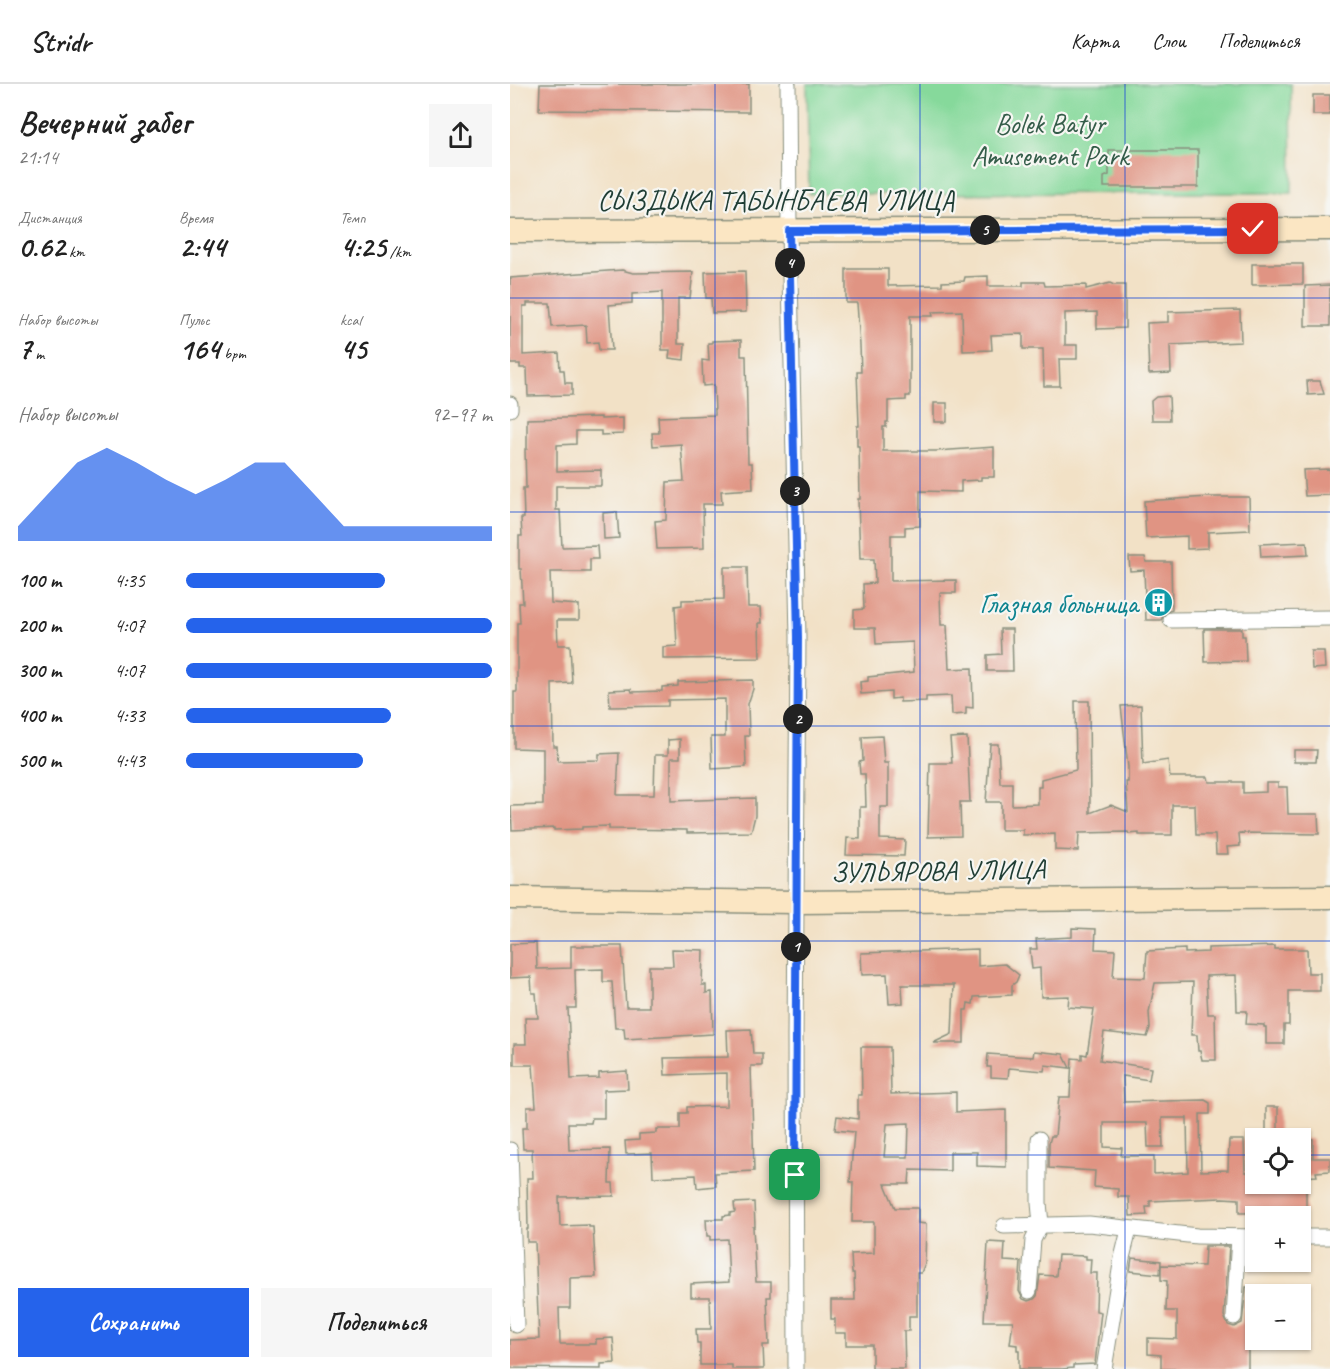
<!DOCTYPE html>
<html lang="ru">
<head>
<meta charset="utf-8">
<style>
	:root { --surface:#fff; --page:#f6f6f6; --text:#222; --muted:#767676; --line:#e0e0e0; --accent:#2563eb }
	body { margin:0; font-family:Caveat,sans-serif; background:var(--page); color:var(--text); height:100vh; display:flex; flex-direction:column; font-size:22px; white-space:nowrap }
	* { box-sizing:border-box; margin:0 }
	p { font-size:20px; color:var(--muted) }
	.icon { flex:none; width:33px; height:33px; fill:none; stroke:currentColor; stroke-width:2; stroke-linecap:round; stroke-linejoin:round }
	.map { position:relative; flex:1; overflow:hidden }
	.side { display:flex; flex-direction:column; background:var(--surface); width:510px }
	.side>* { flex:none }
	.buttons { position:absolute; left:735px; top:1044px; display:grid; gap:12px }
	.buttons a { display:grid; place-items:center; width:66px; height:66px; border-radius:0px; background:var(--surface); box-shadow:0 2px 4px #0004; font-size:30px }
	.pin { position:absolute; display:grid; place-items:center; width:51px; height:51px; color:#fff; margin:-26px; border-radius:12px; box-shadow:0 3px 9px #0006 }
	.km { position:absolute; width:30px; height:30px; margin:-15px; border-radius:50%; background:#222; color:#fff; font-size:16px; line-height:30px; text-align:center }
	.round { display:grid; place-items:center; flex:none; width:63px; height:63px; border-radius:0px; background:var(--page) }
	.overview { display:flex; align-items:center; justify-content:space-between; height:102px; padding:0 18px }
	h1 { font-size:33px; font-weight:700; line-height:45px }
	.metrics { display:grid; grid-template-columns:repeat(3,1fr); gap:9px; height:102px; padding:6px 18px }
	.metrics div { display:grid; align-content:center }
	.metrics b { font-size:30px; font-weight:700 }
	.metrics small { font-size:16px; font-weight:400 }
	.metrics p { font-size:16px }
	.chart { height:168px; padding:12px 18px }
	.chart p { display:flex; justify-content:space-between }
	.chart svg { width:100%; height:108px; margin-top:6px; fill:var(--accent); opacity:.7 }
	.button { display:flex; gap:12px; margin-top:auto; padding:12px 18px }
	.button a { flex:1; height:69px; border-radius:0px; background:var(--accent); color:#fff; font-size:24px; font-weight:700; line-height:69px; text-align:center }
	.button a+a { background:var(--page); color:var(--text) }
	ul { padding:0 18px; list-style:none; font-size:20px }
	li { display:grid; grid-template-columns:96px 72px 1fr; align-items:center; height:45px }
	li i { height:15px; border-radius:8px; background:var(--accent) }
	header { display:flex; align-items:center; gap:36px; box-sizing:border-box; height:84px; padding:0 30px; background:var(--surface); border-bottom:2px solid var(--line) }
	header strong { font-size:28px }
	nav { display:flex; gap:33px; margin-inline-start:auto; font-size:21px }
	main { display:flex; flex:1; min-height:0 }
	.map>svg:first-child { display:block }
	.green { fill:#86d99b; stroke:#528b68; stroke-width:1.5 }
	.building { fill:#e09483; fill-rule:evenodd }
	.lines { fill:none; stroke-linecap:round; stroke-linejoin:round }
	.street-casing { stroke:#888f7d; stroke-width:17 }
	.secondary-casing { stroke:#888f7d; stroke-width:25 }
	.street { stroke:#fff; stroke-width:15 }
	.secondary { stroke:#fbe6c3; stroke-width:22 }
	.route-casing { stroke:#fff; stroke-width:12 }
	.route { stroke:#2563eb; stroke-width:8 }
	.grid { fill:none; stroke:#1d4ed8; stroke-width:1.5; stroke-opacity:0.55 }
	.labels { text-anchor:middle; stroke-width:4.5; stroke-linejoin:round; paint-order:stroke }
	.park-label { font-size:28px; fill:#345c49; stroke:#f6f6f2 }
	.street-label { font-size:28px; fill:#1f3d34; stroke:#f6f6f2 }
	.culture-label { font-size:28px; fill:#0d838f; stroke:#f6f6f2; text-anchor:end }
</style>
</head>
<body>
<header>
<strong>Stridr</strong>
<nav><a>Карта</a><a>Слои</a><a>Поделиться</a></nav>
</header>
<main>
<section class="side">
<div class="overview"><div><h1>Вечерний забег</h1><p>21:14</p></div><a class="round"><svg class="icon" aria-label="share" viewBox="0 0 24 24"><path d="M12 15V3M7 8l5-5 5 5M5 13v7h14v-7"/></svg></a></div>
<div class="metrics">
<div><p>Дистанция</p><b>0.62<small> km</small></b></div>
<div><p>Время</p><b>2:44</b></div>
<div><p>Темп</p><b>4:25<small> /km</small></b></div>
</div>
<div class="metrics">
<div><p>Набор высоты</p><b>7<small> m</small></b></div>
<div><p>Пульс</p><b>164<small> bpm</small></b></div>
<div><p>kcal</p><b>45</b></div>
</div>
<div class="chart"><p><span>Набор высоты</span>92–97 m</p>
<svg viewBox="0 0 160 44" preserveAspectRatio="none"><path d="M0 44V38L10 25L20 12L30 6L40 12L50 19L60 25L70 19L80 12L90 12L100 25L110 38L120 38L130 38L140 38L150 38L160 38V44z"/></svg>
</div>
<ul>
<li><b>100 m</b>4:35<i style="width:65%"></i></li>
<li><b>200 m</b>4:07<i style="width:100%"></i></li>
<li><b>300 m</b>4:07<i style="width:100%"></i></li>
<li><b>400 m</b>4:33<i style="width:67%"></i></li>
<li><b>500 m</b>4:43<i style="width:58%"></i></li>
</ul>
<div class="button"><a>Сохранить</a><a>Поделиться</a></div>
</section>
<div class="map">
<svg width="820" height="1285" viewBox="0 0 820 1285">
	<rect width="100%" height="100%" fill="#f6f6f2"/>
	<filter id="ink" filterUnits="userSpaceOnUse"><feTurbulence type="fractalNoise" baseFrequency=".0167" numOctaves="2"/><feDisplacementMap in="SourceGraphic" scale="12" xChannelSelector="R" yChannelSelector="G"/><feConvolveMatrix kernelMatrix="1 2 1 2 8 2 1 2 1" color-interpolation-filters="sRGB"/></filter>
	<filter id="wash" filterUnits="userSpaceOnUse"><feTurbulence type="fractalNoise" baseFrequency=".008" numOctaves="4" result="noise"/><feDisplacementMap in="SourceGraphic" scale="24" xChannelSelector="R" yChannelSelector="G"/><feGaussianBlur stdDeviation="1.35" result="paint"/><feColorMatrix in="noise" values="0 0 0 0 0 0 0 0 0 0 0 0 0 0 0 0 0 1.4 0 .05"/><feComposite in="paint" operator="in"/></filter>
	<g filter="url(#wash)">
		<rect width="100%" height="100%" fill="#f2e1c6"/>
		<polygon class="green" points="297,0 781,0 782,109 299,110"/>
		<g id="blocks">
			<g class="building">
				<polygon points="30,0 239,0 239,28 29,26"/>
				<rect x="803" y="11" width="17" height="20"/>
				<polygon points="599,66 688,66 688,103 594,103 594,93 599,91"/>
				<polygon points="742,180 793,180 793,200 742,201"/>
				<polygon points="336,185 378,185 378,202 432,201 432,198 454,197 455,193 478,192 478,202 513,202 513,198 534,198 535,202 576,201 576,205 600,199 604,201 615,201 615,244 587,245 587,228 555,229 555,261 567,261 567,275 549,275 550,302 534,302 533,265 513,265 513,250 481,251 482,266 453,267 452,227 422,228 423,232 400,232 400,312 396,312 396,316 378,317 378,338 376,338 376,343 373,343 373,367 426,367 484,363 484,393 471,393 471,396 451,397 451,408 410,407 410,442 395,443 395,451 381,451 381,497 446,496 446,509 430,509 431,541 437,541 439,585 462,584 463,624 456,623 456,630 442,631 441,612 416,613 416,617 390,618 390,614 381,615 381,608 351,610 350,598 358,597 358,593 404,588 403,558 366,560 365,544 344,544 344,526 354,525 353,500 365,499 364,475 350,475 348,415 350,415 349,362 347,362 347,342 349,342 347,288 351,288 350,261 347,219 336,219"/>
				<polygon points="112,186 123,189 183,188 180,214 168,214 168,260 175,260 174,276 159,274 160,266 152,266 152,208 122,210 122,219 99,221 102,266 89,266 88,258 77,259 76,241 42,243 40,219 17,219 17,222 13,222 13,271 49,269 50,286 54,286 55,299 62,299 62,311 18,312 17,284 10,284 10,280 0,280 0,194"/>
				<polygon points="235,187 236,228 202,229 201,214 196,214 195,188"/>
				<polygon points="820,201 820,242 795,242 795,202"/>
				<polygon points="730,226 731,258 660,261 661,289 639,290 637,239 658,238 658,228"/>
				<polygon points="231,256 231,272 236,272 238,379 242,379 243,405 211,407 212,420 193,420 194,464 147,465 145,437 156,436 157,398 174,397 171,360 143,362 142,349 149,349 148,333 205,331 204,301 193,302 192,276 199,277 198,259 202,259 202,257"/>
				<polygon points="797,297 810,297 814,310 798,311"/>
				<polygon points="659,312 660,336 642,336 641,317 646,313"/>
				<rect x="424" y="319" width="13" height="19"/>
				<polygon points="91,333 91,335 113,334 113,350 91,351 91,347 66,347 66,360 47,361 47,387 91,386 91,402 46,402 46,426 50,426 52,463 87,462 88,475 80,475 80,488 40,488 41,519 69,521 69,536 47,536 48,561 60,561 62,599 42,600 43,662 47,662 48,677 89,676 89,670 109,669 107,711 144,711 145,671 158,671 158,656 170,655 170,674 161,674 161,717 245,714 245,732 241,748 177,749 177,746 99,745 99,742 72,743 72,745 44,746 44,744 2,746 1,722 33,721 33,665 4,664 4,608 7,608 7,539 10,539 9,519 13,519 11,485 9,485 9,452 12,452 11,434 14,434 13,404 16,404 15,365 17,365 17,335"/>
				<polygon points="820,385 820,411 795,412 793,386"/>
				<polygon points="699,413 739,413 740,446 698,448 698,464 677,465 677,452 636,454 634,417"/>
				<polygon points="107,428 109,454 94,455 93,429"/>
				<polygon points="797,458 798,471 751,473 750,460"/>
				<polygon points="619,473 635,473 636,478 661,478 662,526 656,528 651,536 636,536 634,486 620,487"/>
				<polygon points="214,483 237,483 238,523 251,523 252,539 249,539 250,574 153,575 153,563 167,562 165,522 172,521 172,516 214,515"/>
				<polygon points="490,545 502,545 503,587 477,587 477,571 491,570"/>
				<polygon points="694,545 732,545 732,552 735,552 736,577 695,578"/>
				<polygon points="801,567 814,567 815,584 802,585"/>
				<polygon points="243,596 243,605 238,620 239,652 235,652 236,683 202,685 201,653 215,653 215,615 158,616 158,622 100,623 99,606 121,605 122,608 152,607 152,603 168,602 168,598"/>
				<polygon points="565,617 579,617 580,729 601,721 618,728 616,698 618,698 618,683 611,622 631,621 633,680 658,676 660,693 698,693 699,698 733,698 733,709 756,708 756,699 768,699 768,703 777,703 778,730 808,730 809,750 729,749 730,762 717,763 718,770 706,770 705,751 686,751 685,721 662,721 662,751 629,751 629,749 619,750 618,748 569,749 568,767 545,766 545,750 513,751 513,746 491,746 491,718 476,718 480,660 488,660 490,699 502,699 502,721 528,720 528,703 531,703 531,695 566,686"/>
				<polygon points="372,652 374,679 378,679 378,723 370,723 370,755 395,756 394,772 336,771 337,754 350,755 350,723 356,723 355,690 350,690 349,678 353,677 352,653"/>
				<polygon points="457,653 460,718 450,718 451,752 418,753 420,679 442,679 440,654"/>
				<polygon points="784,666 807,666 806,678 784,678"/>
				<path d="M562 844 586 845 585 865 605 866 603 893 635 894 637 867 675 865V869L698 868V864L765 862V865H797L798 889H810V907H779V941H774V960H756V943H754V941L736 940 737 927H727L726 891 696 892 698 930H705L706 976H692L690 967H688L687 951H681L683 898 645 899 639 928 640 944 637 953 594 948 590 976 641 984 639 996 613 992 614 1018 695 1016 700 1019V1030H690L691 1087 718 1086 719 1056H734L735 1088H746V1100H796V1128L729 1129V1115L712 1114 640 1117V1123H636L637 1131 620 1132 619 1113H608V1105L584 1103 585 1087 539 1084V1059L541 1052H545L549 1013H560L562 974 572 975V970L577 971 584 925 558 923 559 912 531 913 530 884 522 885 520 865H527L526 855 562 853ZM652 1034H677L678 1088 644 1090V1072H611L612 1064 594 1063V1039H637L638 1063H653Z"/>
				<polygon points="26,859 27,885 61,884 61,862 112,862 116,923 139,923 139,882 163,882 162,865 193,866 192,901 196,901 196,909 202,908 203,950 115,955 114,944 105,944 102,898 93,898 93,885 65,886 66,924 58,924 61,995 89,994 89,989 117,987 118,1005 94,1006 94,1034 82,1034 81,1039 58,1039 59,1066 100,1065 99,1099 103,1099 104,1112 49,1113 50,1142 79,1141 79,1143 83,1143 86,1193 60,1194 60,1224 49,1224 50,1260 86,1260 86,1255 103,1254 105,1279 91,1280 91,1285 0,1284 0,1256 29,1255 25,1158 17,1158 17,1145 18,1145 17,1094 23,1094 22,1065 13,1065 12,1044 17,1044 17,1023 26,1023 23,981 4,981 4,960 16,960 15,934 28,934 26,909 22,909 21,893 0,894 0,860"/>
				<polygon points="468,865 468,882 495,880 509,891 506,898 502,901 502,911 464,913 463,920 458,919 457,926 454,926 454,959 423,959 442,950 444,901 392,901 393,919 379,920 377,890 352,891 351,869"/>
				<polygon points="241,945 243,970 252,970 252,982 241,982 244,1087 205,1089 206,1102 187,1104 186,1091 143,1093 142,1069 116,1070 115,1057 129,1056 129,1050 146,1049 146,1045 170,1045 170,1029 177,1029 177,1023 217,1022 217,989 155,991 154,974 218,973 217,946"/>
				<path d="M351 963H380L381 1010 446 1008V1028L496 1026V1083L467 1082V1068H440V1087L400 1086 399 1100H375L385 1124H408V1139L416 1140 415 1179 411 1189H407V1232H399V1247H394L395 1285H362V1261H336V1249H325V1235H321V1216H345L344 1189H342L341 1170 364 1169V1138H342L343 1098H340L344 1048 325 1046 327 1032 348 1035V1011H352ZM399 1039 398 1073H374L377 1040Z"/>
				<polygon points="524,967 553,970 560,984 535,981 534,987 499,984 498,994 481,993 481,983 477,983 478,970 523,973"/>
				<rect x="756" y="1023" width="12" height="31"/>
				<polygon points="790,1055 803,1055 803,1074 820,1074 820,1087 806,1088 807,1092 790,1093"/>
				<polygon points="244,1118 245,1143 243,1143 246,1198 261,1198 261,1213 257,1213 259,1261 253,1261 254,1285 222,1285 222,1281 190,1281 190,1259 187,1259 186,1245 201,1245 200,1213 181,1213 181,1200 219,1198 217,1155 200,1156 200,1152 197,1152 196,1135 213,1135 213,1132 220,1131 220,1129 225,1128 224,1119"/>
				<polygon points="478,1158 495,1159 494,1177 511,1178 509,1207 513,1215 518,1217 524,1215 527,1212 530,1191 546,1192 548,1171 576,1172 576,1175 581,1175 580,1189 587,1189 586,1227 591,1228 585,1280 563,1281 563,1284 552,1285 509,1285 509,1266 507,1266 507,1261 500,1260 503,1237 474,1237"/>
				<polygon points="695,1162 719,1162 714,1232 718,1241 724,1243 732,1239 736,1203 746,1203 746,1235 738,1235 738,1285 651,1285 651,1271 638,1270 638,1254 667,1255 667,1227 656,1227 657,1197 651,1196 651,1181 694,1182"/>
				<polygon points="622,1174 651,1177 650,1190 620,1187"/>
			</g>
		</g>
	</g>
	<g filter="url(#ink)">
		<use href="#blocks" fill-opacity="0" stroke="#888f7d" stroke-width="1.5"/>
		<g class="lines">
			<defs>
				<g id="street">
					<polyline points="278,0 279,147 288,553 285,953 286,1285"/>
					<polyline points="0,325 0,320"/>
					<polyline points="661,536 820,534"/>
					<polyline points="0,1066 6,1241"/>
					<polyline points="494,1142 579,1140 687,1152 746,1153"/>
					<polyline points="790,1153 820,1153"/>
					<polyline points="519,1207 523,1156 531,1140 529,1119 529,1055"/>
					<polyline points="724,1233 729,1153"/>
					<polyline points="594,1285 612,1174 619,1146"/>
				</g>
				<g id="secondary">
					<polyline points="0,147 820,145"/>
					<polyline points="0,814 287,818 820,813"/>
				</g>
			</defs>
			<use href="#street" class="street-casing"/>
			<use href="#secondary" class="secondary-casing"/>
			<use href="#street" class="street"/>
			<use href="#secondary" class="secondary"/>
		</g>
	</g>
	<g class="lines" filter="url(#ink)">
		<defs>
			<polyline id="route" points="285,1091 288,553 279,147 743,145"/>
		</defs>
		<use href="#route" class="route-casing"/>
		<use href="#route" class="route"/>
	</g>
	<path class="grid" d="M205 0V1285M410 0V1285M615 0V1285M0 214H820M0 428H820M0 642H820M0 857H820M0 1071H746M790 1071H820"/>
	<defs>
		<symbol id="building-disc" viewBox="-11 -11 22 22"><circle r="9.5" fill="#0f9aa8" stroke="#f6f6f2"/><path d="M-4-6H4V6H1V3H-1V6H-4ZM-2.5-4.3h1.7v1.8h-1.7ZM.8-4.3h1.7v1.8H.8ZM-2.5-1h1.7V.8h-1.7ZM.8-1h1.7V.8H.8Z" fill="#fff"/></symbol>
	</defs>
	<g fill-rule="evenodd">
		<use href="#building-disc" x="632" y="502" width="33" height="33"/>
	</g>
	<g class="labels">
		<g class="park-label">
			<text x="540" y="49">Bolek Batyr<tspan x="540" dy="32">Amusement Park</tspan></text>
		</g>
		<g class="street-label">
			<text x="266" y="126">СЫЗДЫКА ТАБЫНБАЕВА УЛИЦА</text>
			<text transform="translate(428 786) rotate(-1)" y="10">ЗУЛЬЯРОВА УЛИЦА</text>
		</g>
		<g class="culture-label">
			<text x="628" y="529">Глазная больница</text>
		</g>
	</g>
</svg>
<div class="buttons">
<a><svg class="icon" aria-label="locate" viewBox="0 0 24 24"><circle cx="12" cy="12" r="6"/><path d="M12 2v4M12 18v4M2 12h4M18 12h4"/></svg></a>
<a>+</a>
<a>−</a>
</div>
<div class="pin" style="left:285px;top:1091px;background:#1e9e55"><svg class="icon" aria-label="arrive" viewBox="0 0 24 24"><path d="M6 21V4h12l-3 4 3 4H6"/></svg></div>
<div class="pin" style="left:743px;top:145px;background:#d93025"><svg class="icon" aria-label="check" viewBox="0 0 24 24"><path d="M5 12l5 5 9-10"/></svg></div>
<b class="km" style="left:286px;top:863px">1</b>
<b class="km" style="left:288px;top:635px">2</b>
<b class="km" style="left:285px;top:407px">3</b>
<b class="km" style="left:280px;top:179px">4</b>
<b class="km" style="left:475px;top:146px">5</b>
</div>
</main>
</body>
</html>
